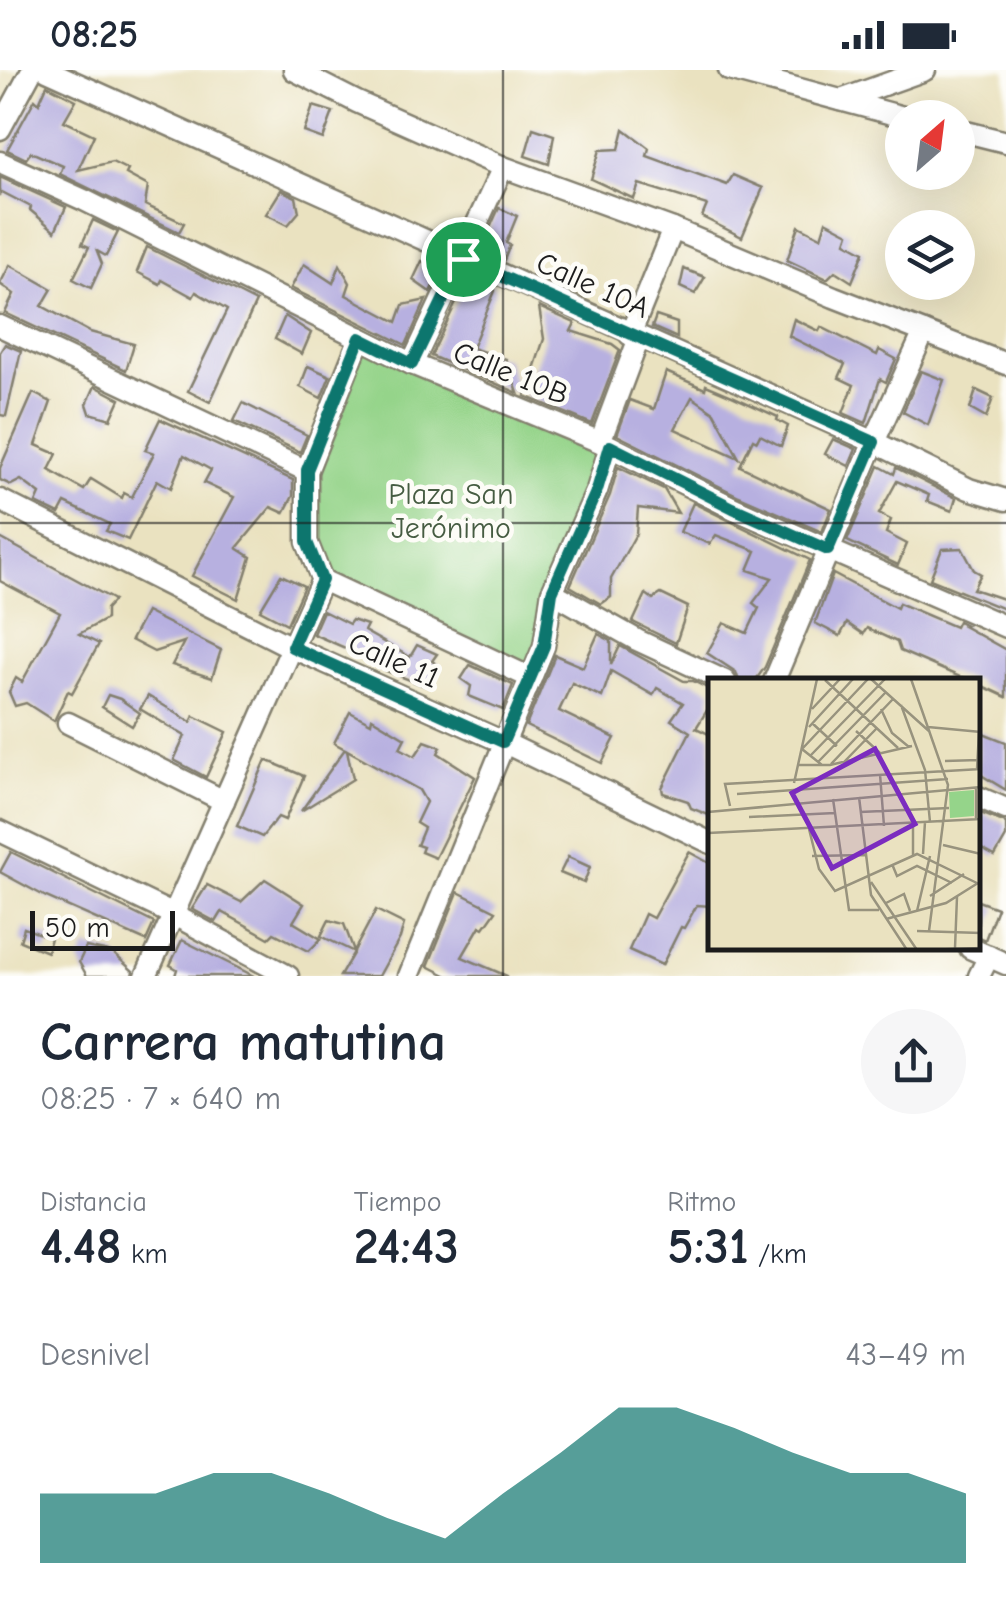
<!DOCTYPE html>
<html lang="es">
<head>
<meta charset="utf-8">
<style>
	:root { --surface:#fff; --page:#f6f6f7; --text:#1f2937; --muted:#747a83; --accent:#0f766e }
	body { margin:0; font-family:"Comic Neue",sans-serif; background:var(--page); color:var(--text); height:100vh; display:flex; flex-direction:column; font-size:38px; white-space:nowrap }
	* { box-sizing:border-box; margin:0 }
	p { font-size:32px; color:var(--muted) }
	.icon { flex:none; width:55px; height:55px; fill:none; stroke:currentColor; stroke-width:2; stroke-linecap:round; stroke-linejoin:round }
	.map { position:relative; height:906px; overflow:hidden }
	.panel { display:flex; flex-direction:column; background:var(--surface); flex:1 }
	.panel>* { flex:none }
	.needle { width:65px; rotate:28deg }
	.controls { position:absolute; left:885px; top:30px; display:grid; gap:20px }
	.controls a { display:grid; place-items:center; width:90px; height:90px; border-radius:50%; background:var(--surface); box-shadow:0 10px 40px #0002; font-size:50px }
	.scale { position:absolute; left:30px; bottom:25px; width:145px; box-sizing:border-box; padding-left:10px; border:5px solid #1c1c1c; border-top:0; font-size:28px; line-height:35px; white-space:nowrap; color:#1c1c1c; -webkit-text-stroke:8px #fdfcf7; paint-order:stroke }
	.pin { position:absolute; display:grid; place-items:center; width:85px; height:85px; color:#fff; margin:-42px; border:5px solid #fff; border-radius:50%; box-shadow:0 2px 10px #0007 }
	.round { display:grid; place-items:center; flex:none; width:105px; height:105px; border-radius:52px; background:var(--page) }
	.summary { display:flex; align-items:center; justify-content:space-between; height:170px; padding:0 40px }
	h1 { font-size:55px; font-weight:600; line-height:75px }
	.stats { display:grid; grid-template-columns:repeat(3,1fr); gap:15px; height:170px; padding:10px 40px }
	.stats div { display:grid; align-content:center }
	.stats b { font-size:50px; font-weight:600 }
	.stats small { font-size:28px; font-weight:400 }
	.stats p { font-size:28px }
	.chart { height:280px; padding:20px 40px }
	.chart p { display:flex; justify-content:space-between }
	.chart svg { width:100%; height:180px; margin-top:10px; fill:var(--accent); opacity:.7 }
	.status { display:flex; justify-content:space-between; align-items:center; height:70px; padding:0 50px; background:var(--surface); direction:ltr }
	.status svg { height:28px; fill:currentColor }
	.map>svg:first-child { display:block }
	.green { fill:#95d48a; stroke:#587853; stroke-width:2.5 }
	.building { fill:#b7b0e0; fill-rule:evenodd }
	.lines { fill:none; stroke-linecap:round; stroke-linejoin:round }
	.street-casing { stroke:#837f6e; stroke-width:25 }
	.street { stroke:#fff; stroke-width:20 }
	.route-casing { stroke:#fff; stroke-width:20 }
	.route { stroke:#0f766e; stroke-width:12 }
	.grid { fill:none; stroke:#1c1c1c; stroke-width:2.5; stroke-opacity:0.55 }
	.labels { text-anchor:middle; stroke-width:9; stroke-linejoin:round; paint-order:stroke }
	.street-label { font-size:30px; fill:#1c1c1c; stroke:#fdfcf7 }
	.park-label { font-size:30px; fill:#465c42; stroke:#fdfcf7 }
	.inset-road { fill:none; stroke:#98937e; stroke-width:2.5 }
	.view { fill:#7b2cbf; fill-opacity:0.15; stroke:#7b2cbf; stroke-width:5 }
	.inset-edge { fill:none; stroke:#1c1c1c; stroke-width:5 }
</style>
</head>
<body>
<div class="status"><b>08:25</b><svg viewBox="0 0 49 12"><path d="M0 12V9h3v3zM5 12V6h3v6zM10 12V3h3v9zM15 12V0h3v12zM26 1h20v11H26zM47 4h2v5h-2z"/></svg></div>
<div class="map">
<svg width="1006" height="906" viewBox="0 0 1006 906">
	<rect width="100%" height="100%" fill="#fdfcf7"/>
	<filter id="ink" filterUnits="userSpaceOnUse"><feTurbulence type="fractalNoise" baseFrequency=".01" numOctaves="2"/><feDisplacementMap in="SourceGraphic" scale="20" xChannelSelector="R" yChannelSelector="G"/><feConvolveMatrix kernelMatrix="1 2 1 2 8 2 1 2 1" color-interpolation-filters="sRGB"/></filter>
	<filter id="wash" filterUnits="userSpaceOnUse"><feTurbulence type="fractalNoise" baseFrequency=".0048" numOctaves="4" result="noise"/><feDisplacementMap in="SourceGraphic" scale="40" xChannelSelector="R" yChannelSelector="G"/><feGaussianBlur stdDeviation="2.25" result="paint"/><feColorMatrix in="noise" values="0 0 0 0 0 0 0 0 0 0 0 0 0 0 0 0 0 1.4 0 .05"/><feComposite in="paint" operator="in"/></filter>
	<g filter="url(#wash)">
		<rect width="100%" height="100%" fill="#eae2c0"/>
		<polygon class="green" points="362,273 606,379 529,608 326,511 311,472 309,405"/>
		<g id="blocks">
			<g class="building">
				<polygon points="47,15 76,30 64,51 94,65 78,100 112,92 128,100 126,104 148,116 145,135 184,153 179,162 60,104 63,96 31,82 26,89 7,80 35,29 39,33"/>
				<polygon points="313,36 333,42 323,69 304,62"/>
				<polygon points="533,58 554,65 549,94 525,86"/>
				<polygon points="624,59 649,78 647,86 727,115 733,105 763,118 742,167 702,147 707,135 639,114 634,129 591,109 600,80 619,79"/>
				<polygon points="0,107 66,137 55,161 30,140 31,137 2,122 0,124"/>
				<polygon points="281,120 296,127 299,142 288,155 266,144"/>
				<polygon points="499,138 517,146 506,173 510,175 504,190 480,180"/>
				<polygon points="93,150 118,162 106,186 97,181 102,194 91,218 73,209 89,177 82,174"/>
				<polygon points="826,151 849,163 846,172 864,182 852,212 835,201 827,209 787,190 799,156 821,167"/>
				<polygon points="147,177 256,232 210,332 188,321 227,240 196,222 193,227 162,210 160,214 137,202"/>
				<polygon points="422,191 441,199 430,222 413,210"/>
				<polygon points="304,194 333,213 340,195 350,213 346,225 397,252 403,235 426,230 406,275 291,218"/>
				<polygon points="10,195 52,219 42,236 90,262 134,274 126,300 5,243 14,224 0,214"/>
				<polygon points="684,199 705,207 695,224 680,217"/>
				<polygon points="469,205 494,216 495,221 472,278 506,289 518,323 431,286"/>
				<polygon points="539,237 575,253 571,261 612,274 620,280 592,354 525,326 544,269"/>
				<polygon points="285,246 311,263 302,284 275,269"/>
				<polygon points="656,246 677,253 677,268 652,257"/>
				<polygon points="794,249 819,261 821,257 877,285 879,280 896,289 886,312 880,309 866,353 843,343 854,315 839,308 845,294 789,266"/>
				<polygon points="5,274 21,281 6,346 0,345 0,282"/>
				<polygon points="308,296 330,306 321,328 300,317"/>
				<polygon points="921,301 944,310 928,355 903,342"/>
				<path d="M666 302 705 319 706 315 732 326 778 347 777 350 788 356 781 376 760 365 757 371 753 369 740 396 831 439 822 462 739 426 617 365 630 330 654 339ZM692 327 714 342 739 388 675 359Z"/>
				<polygon points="95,316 120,329 111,349 90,343 87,334"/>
				<polygon points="976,320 993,328 986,348 970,339"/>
				<polygon points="33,323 51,332 36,375 57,384 49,400 84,420 91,409 122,428 124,423 132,427 154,383 145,380 160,349 293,410 293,426 284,443 271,437 237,478 251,487 238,529 192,506 234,427 204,413 211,400 184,385 171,418 157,410 128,470 106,461 110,454 65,433 59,444 36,433 40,424 21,410 11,415 0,410 0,398"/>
				<polygon points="243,333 307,365 300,382 234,351"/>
				<polygon points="833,369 856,379 849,396 825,384"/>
				<polygon points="879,396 894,404 896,398 956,428 952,441 927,431 929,425 897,411 879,444 891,450 886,463 907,474 898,495 847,471"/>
				<polygon points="618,397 664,419 678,443 638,438 636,464 611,509 611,527 601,534 570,516 610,425"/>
				<polygon points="693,433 810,490 765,597 755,611 739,611 736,602 707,583 724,553 747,563 759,538 753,533 772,508 748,500 756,481 716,465 710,474 680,462"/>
				<polygon points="0,468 114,530 106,539 106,549 79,564 99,574 72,623 68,621 54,651 26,633 15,636 9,622 16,608 22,612 60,543 0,511"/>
				<polygon points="962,478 974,500 981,504 973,519 1006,530 1006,540 930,509 942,479"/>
				<polygon points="833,504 897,538 899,533 955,557 958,551 966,555 963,556 1006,580 1006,627 978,614 978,611 960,607 900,581 897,572 867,558 863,564 847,553 840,566 815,553"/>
				<polygon points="281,505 304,516 287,554 260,540"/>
				<polygon points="646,524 653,529 661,524 688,537 676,573 633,552"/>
				<polygon points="323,541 349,554 352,550 367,555 364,561 410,587 417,575 437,584 432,591 438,595 428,617 389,602 371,593 373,590 313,564"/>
				<polygon points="146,542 221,580 212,608 172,595 184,572 154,582 131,570"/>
				<polygon points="598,564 611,571 611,595 620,576 684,611 693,611 711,620 711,634 696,658 711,665 711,746 691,738 688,731 663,723 662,718 690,662 671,650 683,633 657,618 653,625 611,601 602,627 572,613 559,641 615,668 602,693 526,656 555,585 583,597"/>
				<polygon points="470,595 513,615 503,640 469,626 471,616 461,609"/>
				<polygon points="108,625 120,629 140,643 132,656 102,637"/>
				<polygon points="148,626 191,652 194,646 227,662 206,707 174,690 185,666 140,639"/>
				<polygon points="350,642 371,653 372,648 405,668 400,678 415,686 425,671 441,677 438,683 475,707 435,788 421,782 423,777 417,775 424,758 416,753 426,732 419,720 347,680 353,709 301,741 345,679 334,673"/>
				<polygon points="978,661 1006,672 1006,720 978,703"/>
				<polygon points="266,690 304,706 285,750 278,747 262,767 237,756"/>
				<polygon points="978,742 1006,753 1006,767 995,786 978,777"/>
				<polygon points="11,782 154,853 146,871 46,827 0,802"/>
				<polygon points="689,782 711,794 711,836 697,835 684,858 681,857 662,895 629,880 645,844 653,848"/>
				<polygon points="568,787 590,797 584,813 560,803"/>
				<polygon points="265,809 304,834 293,852 321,869 309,881 274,863 269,868 222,842 216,852 192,839 207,815 241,832"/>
				<polygon points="458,822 496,841 484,858 480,856 462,887 507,906 448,906 428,896"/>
				<polygon points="978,831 997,838 985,870 978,867"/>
				<polygon points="376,840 404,854 400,868 379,906 340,906 354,882 321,866 329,850 344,854 354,881"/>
				<polygon points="24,858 51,868 47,882 20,871"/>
				<polygon points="182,870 254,906 175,906 177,899 170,895"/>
				<polygon points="86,877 113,883 133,901 132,906 87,906 79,892"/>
			</g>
		</g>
	</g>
	<g filter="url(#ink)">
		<use href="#blocks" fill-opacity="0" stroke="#837f6e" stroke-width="2.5"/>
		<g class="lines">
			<defs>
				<g id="street">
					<polyline points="47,0 874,372 969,419 1006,430"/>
					<polyline points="294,0 357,32 503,97 673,159 834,227 1006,294"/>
					<polyline points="729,0 907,48"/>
					<polyline points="841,30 925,0"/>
					<polyline points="0,59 32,0"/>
					<polyline points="958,60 1006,72"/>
					<polyline points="0,92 84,130 412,294 600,372 733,438 1006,557"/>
					<polyline points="0,256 307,401"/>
					<polyline points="630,265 673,159"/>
					<polyline points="412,294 503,97"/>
					<polyline points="600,372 639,268"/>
					<polyline points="0,430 291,577 503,672 711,773"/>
					<polyline points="322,510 531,608"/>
					<polyline points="552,522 637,570 725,611"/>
					<polyline points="774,611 874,372 924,262"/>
					<polyline points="68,653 224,731"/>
					<polyline points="978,727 1006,739"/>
					<polyline points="0,761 174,845 288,906"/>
					<polyline points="970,878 1006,894"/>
					<polyline points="146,906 322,510 307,472 307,401 360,268"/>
					<polyline points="409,906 544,576 552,522 597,420 610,377"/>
					<polyline points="979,906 989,886"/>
				</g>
			</defs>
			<use href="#street" class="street-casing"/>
			<use href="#street" class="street"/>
		</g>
	</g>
	<g class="lines" filter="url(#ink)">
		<defs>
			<polygon id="route" points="463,189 874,372 828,480 733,438 610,376 597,420 552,522 544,576 503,672 292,577 322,510 307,472 307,400 360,268 412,294"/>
		</defs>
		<use href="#route" class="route-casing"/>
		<use href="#route" class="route"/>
	</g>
	<path class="grid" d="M503 0V906M0 453H1006"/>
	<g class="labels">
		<g class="street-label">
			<text transform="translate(593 215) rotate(24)" y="10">Calle 10A</text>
			<text transform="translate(511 303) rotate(22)" y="10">Calle 10B</text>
			<text transform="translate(394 590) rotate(24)" y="10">Calle 11</text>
		</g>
		<g class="park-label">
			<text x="451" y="434">Plaza San<tspan x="451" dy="34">Jerónimo</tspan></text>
		</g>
	</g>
	<g transform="translate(708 608)">
		<rect width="272" height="272" fill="#eae2c0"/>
		<path d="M266 112V138L242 140 241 114Z" fill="#95d48a"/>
		<path class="inset-road" d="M163 1 222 54M203 1 240 107 221 253M117 2 190 70M193 27 217 92 222 144M104 31 132 1M173 31 184 55 201 69M104 45 129 68M101 49 145 1M220 49 273 54M148 53 172 75M103 77 177 1M237 83 270 82M110 84 178 14M136 84 169 50M123 86 185 21M90 87H122L204 68M114 87 94 71 160 1M269 91 271 54M172 96 176 148M86 105 109 1M268 109V141M29 116 240 101M151 119 163 217 199 272M125 121 141 232H171M22 128 17 106 273 91M0 134 273 109M152 134 241 130M41 139 127 135M205 145V177M101 151 111 191 127 213 209 176 273 207M0 155 273 141M235 167 273 176M215 176 217 144M104 178 158 177M184 186 189 198 209 188 244 205M163 204 209 272M222 218 256 196M178 225 196 216 202 233M209 233 222 178M178 241 238 225 270 205M209 253 273 255M247 270 249 219M216 272 273 270"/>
		<path class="view" d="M167 71 207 146 124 190 84 115Z"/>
		<rect width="272" height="272" class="inset-edge"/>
	</g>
</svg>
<div class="controls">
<a><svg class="needle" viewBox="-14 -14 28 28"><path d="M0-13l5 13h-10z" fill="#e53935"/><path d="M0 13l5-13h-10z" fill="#747a83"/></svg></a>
<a><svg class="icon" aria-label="layers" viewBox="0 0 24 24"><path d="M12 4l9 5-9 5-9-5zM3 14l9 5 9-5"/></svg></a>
</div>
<div class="scale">50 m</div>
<div class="pin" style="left:463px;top:189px;background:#1e9e55"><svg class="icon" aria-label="arrive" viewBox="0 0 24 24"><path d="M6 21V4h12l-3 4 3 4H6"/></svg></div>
</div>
<section class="panel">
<div class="summary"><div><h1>Carrera matutina</h1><p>08:25 · 7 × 640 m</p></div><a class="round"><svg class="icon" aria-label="share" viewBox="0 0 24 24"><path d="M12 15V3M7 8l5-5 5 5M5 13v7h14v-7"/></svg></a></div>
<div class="stats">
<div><p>Distancia</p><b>4.48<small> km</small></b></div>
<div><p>Tiempo</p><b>24:43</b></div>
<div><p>Ritmo</p><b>5:31<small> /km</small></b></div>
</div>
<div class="chart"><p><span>Desnivel</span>43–49 m</p>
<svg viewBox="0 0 160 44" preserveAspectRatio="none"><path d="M0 44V27L10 27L20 27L30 22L40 22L50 27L60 33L70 38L80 27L90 17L100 6L110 6L120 11L130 17L140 22L150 22L160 27V44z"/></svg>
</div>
</section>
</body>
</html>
